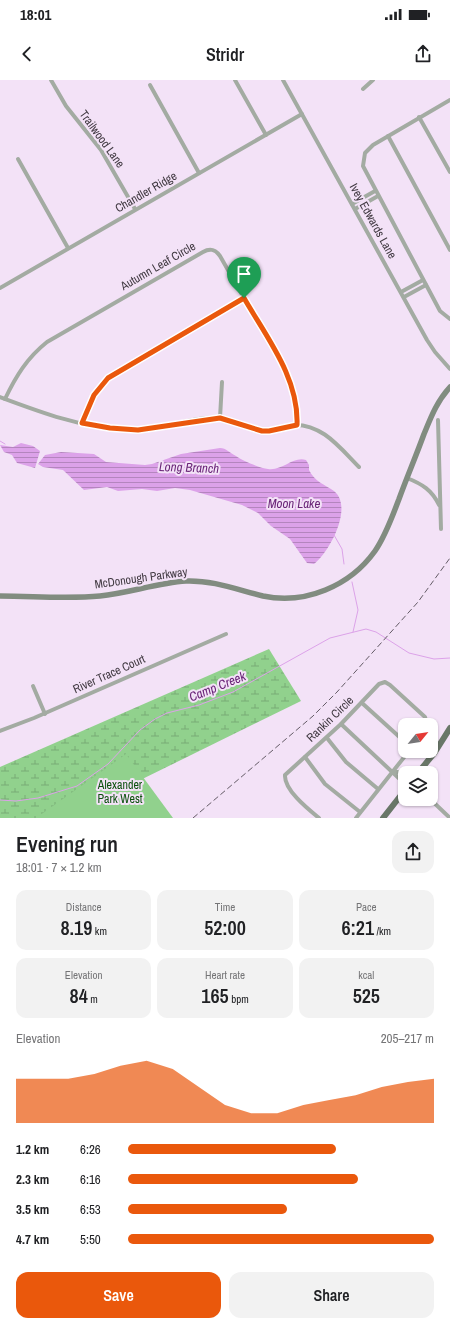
<!DOCTYPE html>
<html lang="en">
<head>
<meta charset="utf-8">
<style>
	:root { --surface:#fff; --page:#f2f2f2; --text:#202124; --muted:#757577; --accent:#ea580c }
	body { margin:0; font-family:"Archivo Narrow",sans-serif; background:var(--page); color:var(--text); height:100vh; display:flex; flex-direction:column; font-size:15px; white-space:nowrap }
	* { box-sizing:border-box; margin:0 }
	p { font-size:13px; color:var(--muted) }
	.icon { flex:none; width:22px; height:22px; fill:none; stroke:currentColor; stroke-width:2; stroke-linecap:round; stroke-linejoin:round }
	.map { position:relative; height:738px; overflow:hidden }
	.drawer { display:flex; flex-direction:column; background:var(--surface); flex:1 }
	.drawer>* { flex:none }
	.needle { width:26px; rotate:60deg }
	.fabs { position:absolute; left:398px; top:638px; display:grid; gap:8px }
	.fabs a { display:grid; place-items:center; width:40px; height:40px; border-radius:8px; background:var(--surface); box-shadow:0 1px 3px #0004; font-size:20px }
	.pin { position:absolute; display:grid; place-items:center; width:34px; height:34px; color:#fff; margin:-41px -17px; border-radius:50% 50% 50% 0; rotate:-45deg; box-shadow:0 0 4px #0007 }
	.pin .icon { rotate:45deg }
	.round { display:grid; place-items:center; flex:none; width:42px; height:42px; border-radius:12px; background:var(--page) }
	.head { display:flex; align-items:center; justify-content:space-between; height:68px; padding:0 16px }
	h1 { font-size:22px; font-weight:600; line-height:30px }
	.metrics { display:grid; grid-template-columns:repeat(3,1fr); gap:6px; height:68px; padding:4px 16px }
	.metrics div { display:grid; align-content:center; border-radius:10px; background:var(--page); text-align:center }
	.metrics b { font-size:20px; font-weight:600 }
	.metrics small { font-size:11px; font-weight:400 }
	.metrics p { font-size:11px }
	.chart { height:112px; padding:8px 16px }
	.chart p { display:flex; justify-content:space-between }
	.chart svg { width:100%; height:72px; margin-top:4px; fill:var(--accent); opacity:.7 }
	.action { display:flex; gap:8px; margin-top:auto; padding:8px 16px }
	.action a { flex:1; height:46px; border-radius:12px; background:var(--accent); color:#fff; font-size:16px; font-weight:600; line-height:46px; text-align:center }
	.action a+a { background:var(--page); color:var(--text) }
	ul { padding:0 16px; list-style:none; font-size:13px }
	li { display:grid; grid-template-columns:64px 48px 1fr; align-items:center; height:30px }
	li i { height:10px; border-radius:5px; background:var(--accent) }
	.status { display:flex; justify-content:space-between; align-items:center; height:28px; padding:0 20px; background:var(--surface); direction:ltr }
	.status svg { height:11px; fill:currentColor }
	header { display:flex; justify-content:space-between; align-items:center; height:52px; padding:0 16px; background:var(--surface); font-size:18px; font-weight:600 }
	.map>svg:first-child { display:block }
	.wetland { fill:url(#wetland-marsh) }
	.green { fill:#91d18d }
	.water { fill:url(#water-rules) }
	.lines { fill:none; stroke-linecap:round; stroke-linejoin:round }
	.stream { stroke:#dca2e9; stroke-width:1 }
	.street { stroke:#a3aba2; stroke-width:4 }
	.secondary { stroke:#818c80; stroke-width:5.5 }
	.primary { stroke:#697768; stroke-width:6 }
	.rail { stroke:#645b66; stroke-width:1; stroke-dasharray:6 3; stroke-linecap:butt }
	.route-casing { stroke:#fff; stroke-width:8 }
	.route { stroke:#ea580c; stroke-width:5 }
	.labels { text-anchor:middle; stroke-width:4; stroke-linejoin:round; paint-order:stroke }
	.street-label { font-size:12px; fill:#403941; stroke:#f3e2f7 }
	.park-label { font-size:12px; fill:#0c510e; stroke:#f3e2f7 }
	.water-label { font-size:13px; font-style:italic; fill:#6a2578; stroke:#f3e2f7 }
</style>
</head>
<body>
<div class="status"><b>18:01</b><svg viewBox="0 0 49 12"><path d="M0 12V9h3v3zM5 12V6h3v6zM10 12V3h3v9zM15 12V0h3v12zM26 1h20v11H26zM47 4h2v5h-2z"/></svg></div>
<header><svg class="icon" aria-label="back" viewBox="0 0 24 24"><path d="M15 5l-7 7 7 7"/></svg>Stridr<svg class="icon" aria-label="share" viewBox="0 0 24 24"><path d="M12 15V3M7 8l5-5 5 5M5 13v7h14v-7"/></svg></header>
<div class="map">
<svg width="450" height="738" viewBox="0 0 450 738">
	<defs>
		<pattern id="wetland-marsh" width="20" height="14" patternUnits="userSpaceOnUse"><rect width="20" height="14" fill="#91d18d"/><path d="M1 5h8M5 5V1M11 12h8M15 12V8" fill="none" stroke="#78ab75"/></pattern>
		<pattern id="water-rules" width="6" height="5" patternUnits="userSpaceOnUse"><rect width="6" height="5" fill="#dca2e9"/><path d="M0 2.5h6" fill="none" stroke="#b485be"/></pattern>
	</defs>
	<rect width="100%" height="100%" fill="#f3e2f7"/>
	<polygon class="wetland" points="269,569 301,621 63,738 0,738 0,687"/>
	<polygon class="green" points="126,674 173,738 36,738"/>
	<g class="water">
		<polygon points="21,363 33,366 40,371 35,388 17,383 12,375 4,372 0,365 13,367"/>
		<path d="M220 368C226 368 230 373 236 376 243 381 260 388 268 389 283 391 293 376 306 380L309 385V390C314 401 325 405 334 411 354 427 329 473 314 484L307 483 290 459 271 446 258 433 242 425 190 410 175 408 157 411 142 409 118 411 107 407 84 410 63 390 43 387 38 384 45 375 61 372 94 374 106 382 145 385 152 384 181 374Z"/>
	</g>
	<g class="lines">
		<g class="stream">
			<polyline points="0,361 5,364"/>
			<polyline points="334,455 342,469 344,484"/>
			<polyline points="352,502 358,530 353,552"/>
			<polyline points="0,720 16,721 38,718 77,706 108,684 140,650 155,639 167,633 199,625 233,612 330,558 366,549 376,552 409,573 434,579 450,578"/>
		</g>
		<g class="street">
			<polyline points="51,0 66,26 101,70 135,129"/>
			<polyline points="235,0 266,55"/>
			<polyline points="283,0 427,260 435,272 450,289"/>
			<polyline points="150,5 199,93"/>
			<polyline points="363,9 373,0"/>
			<polyline points="450,20 373,65 365,73 363,86 440,231 450,239"/>
			<polyline points="419,37 450,92"/>
			<polyline points="388,56 450,170"/>
			<polyline points="18,79 68,168"/>
			<polyline points="352,124 375,111"/>
			<polyline points="355,129 378,116"/>
			<polyline points="0,208 302,34"/>
			<polyline points="401,212 423,200"/>
			<polyline points="404,217 426,205"/>
			<path d="M0 317C40 332 83 348 126 350 159 352 189 336 219 338 236 338 251 352 269 351 277 351 284 346 292 345 322 343 340 368 359 387"/>
			<path d="M5 319C16 296 27 278 47 262L203 172C210 168 215 169 220 176L289 297 296 320 297 345"/>
			<polyline points="220,338 222,302"/>
			<polyline points="438,340 441,449"/>
			<polyline points="82,343 93,315 108,298 244,218"/>
			<path d="M407 398C422 404 432 410 439 425"/>
			<polyline points="33,606 45,634"/>
			<polyline points="362,623 405,662"/>
			<polyline points="341,644 405,704"/>
			<polyline points="0,651 34,638 226,554"/>
			<polyline points="327,658 346,682 378,709"/>
			<polyline points="305,677 325,704 360,732"/>
			<polyline points="393,692 398,692 405,698"/>
			<polyline points="430,719 450,738"/>
			<path d="M319 738C308 729 284 710 285 695L341 644 379 604 385 602 390 605 425 637 427 645"/>
			<polyline points="356,738 409,671"/>
		</g>
		<path class="secondary" d="M0 516C33 516 67 519 100 516 129 513 157 503 186 501 213 500 238 510 263 516 305 525 350 506 375 471 386 455 392 437 399 419 407 397 416 376 424 354 431 337 437 321 450 307"/>
		<g class="primary">
			<polyline points="418,693 435,672 450,648"/>
			<polyline points="383,738 405,710"/>
		</g>
		<polyline class="rail" points="193,738 313,636 337,612 418,522 450,478"/>
	</g>
	<g class="lines">
		<defs>
			<path id="route" d="M244 218C267 258 299 298 297 345L269 351H262L220 338 138 350 110 348 82 343 94 315 108 298Z"/>
		</defs>
		<use href="#route" class="route-casing"/>
		<use href="#route" class="route"/>
	</g>
	<g class="labels">
		<g class="street-label">
			<text transform="translate(102 59) rotate(54)" y="4">Trailwood Lane</text>
			<text transform="translate(146 112) rotate(-30)" y="4">Chandler Ridge</text>
			<text transform="translate(373 141) rotate(61)" y="4">Ivey Edwards Lane</text>
			<text transform="translate(158 186) rotate(-30)" y="4">Autumn Leaf Circle</text>
			<text transform="translate(141 498) rotate(-8)" y="4">McDonough Parkway</text>
			<text transform="translate(109 594) rotate(-24)" y="4">River Trace Court</text>
			<text transform="translate(330 639) rotate(-44)" y="4">Rankin Circle</text>
		</g>
		<g class="park-label">
			<text x="120" y="709">Alexander<tspan x="120" dy="14">Park West</tspan></text>
		</g>
		<g class="water-label">
			<text transform="translate(189 387) rotate(2)" y="5">Long Branch</text>
			<text x="294" y="428">Moon Lake</text>
			<text transform="translate(217 606) rotate(-22)" y="5">Camp Creek</text>
		</g>
	</g>
</svg>
<div class="fabs">
<a><svg class="needle" viewBox="-14 -14 28 28"><path d="M0-13l5 13h-10z" fill="#e53935"/><path d="M0 13l5-13h-10z" fill="#757577"/></svg></a>
<a><svg class="icon" aria-label="layers" viewBox="0 0 24 24"><path d="M12 4l9 5-9 5-9-5zM3 14l9 5 9-5"/></svg></a>
</div>
<div class="pin" style="left:244px;top:218px;background:#1e9e55"><svg class="icon" aria-label="arrive" viewBox="0 0 24 24"><path d="M6 21V4h12l-3 4 3 4H6"/></svg></div>
</div>
<section class="drawer">
<div class="head"><div><h1>Evening run</h1><p>18:01 · 7 × 1.2 km</p></div><a class="round"><svg class="icon" aria-label="share" viewBox="0 0 24 24"><path d="M12 15V3M7 8l5-5 5 5M5 13v7h14v-7"/></svg></a></div>
<div class="metrics">
<div><p>Distance</p><b>8.19<small> km</small></b></div>
<div><p>Time</p><b>52:00</b></div>
<div><p>Pace</p><b>6:21<small> /km</small></b></div>
</div>
<div class="metrics">
<div><p>Elevation</p><b>84<small> m</small></b></div>
<div><p>Heart rate</p><b>165<small> bpm</small></b></div>
<div><p>kcal</p><b>525</b></div>
</div>
<div class="chart"><p><span>Elevation</span>205–217 m</p>
<svg viewBox="0 0 160 44" preserveAspectRatio="none"><path d="M0 44V17L10 17L20 17L30 14L40 9L50 6L60 11L70 22L80 33L90 38L100 38L110 33L120 30L130 27L140 22L150 19L160 17V44z"/></svg>
</div>
<ul>
<li><b>1.2 km</b>6:26<i style="width:68%"></i></li>
<li><b>2.3 km</b>6:16<i style="width:75%"></i></li>
<li><b>3.5 km</b>6:53<i style="width:52%"></i></li>
<li><b>4.7 km</b>5:50<i style="width:100%"></i></li>
</ul>
<div class="action"><a>Save</a><a>Share</a></div>
</section>
</body>
</html>
